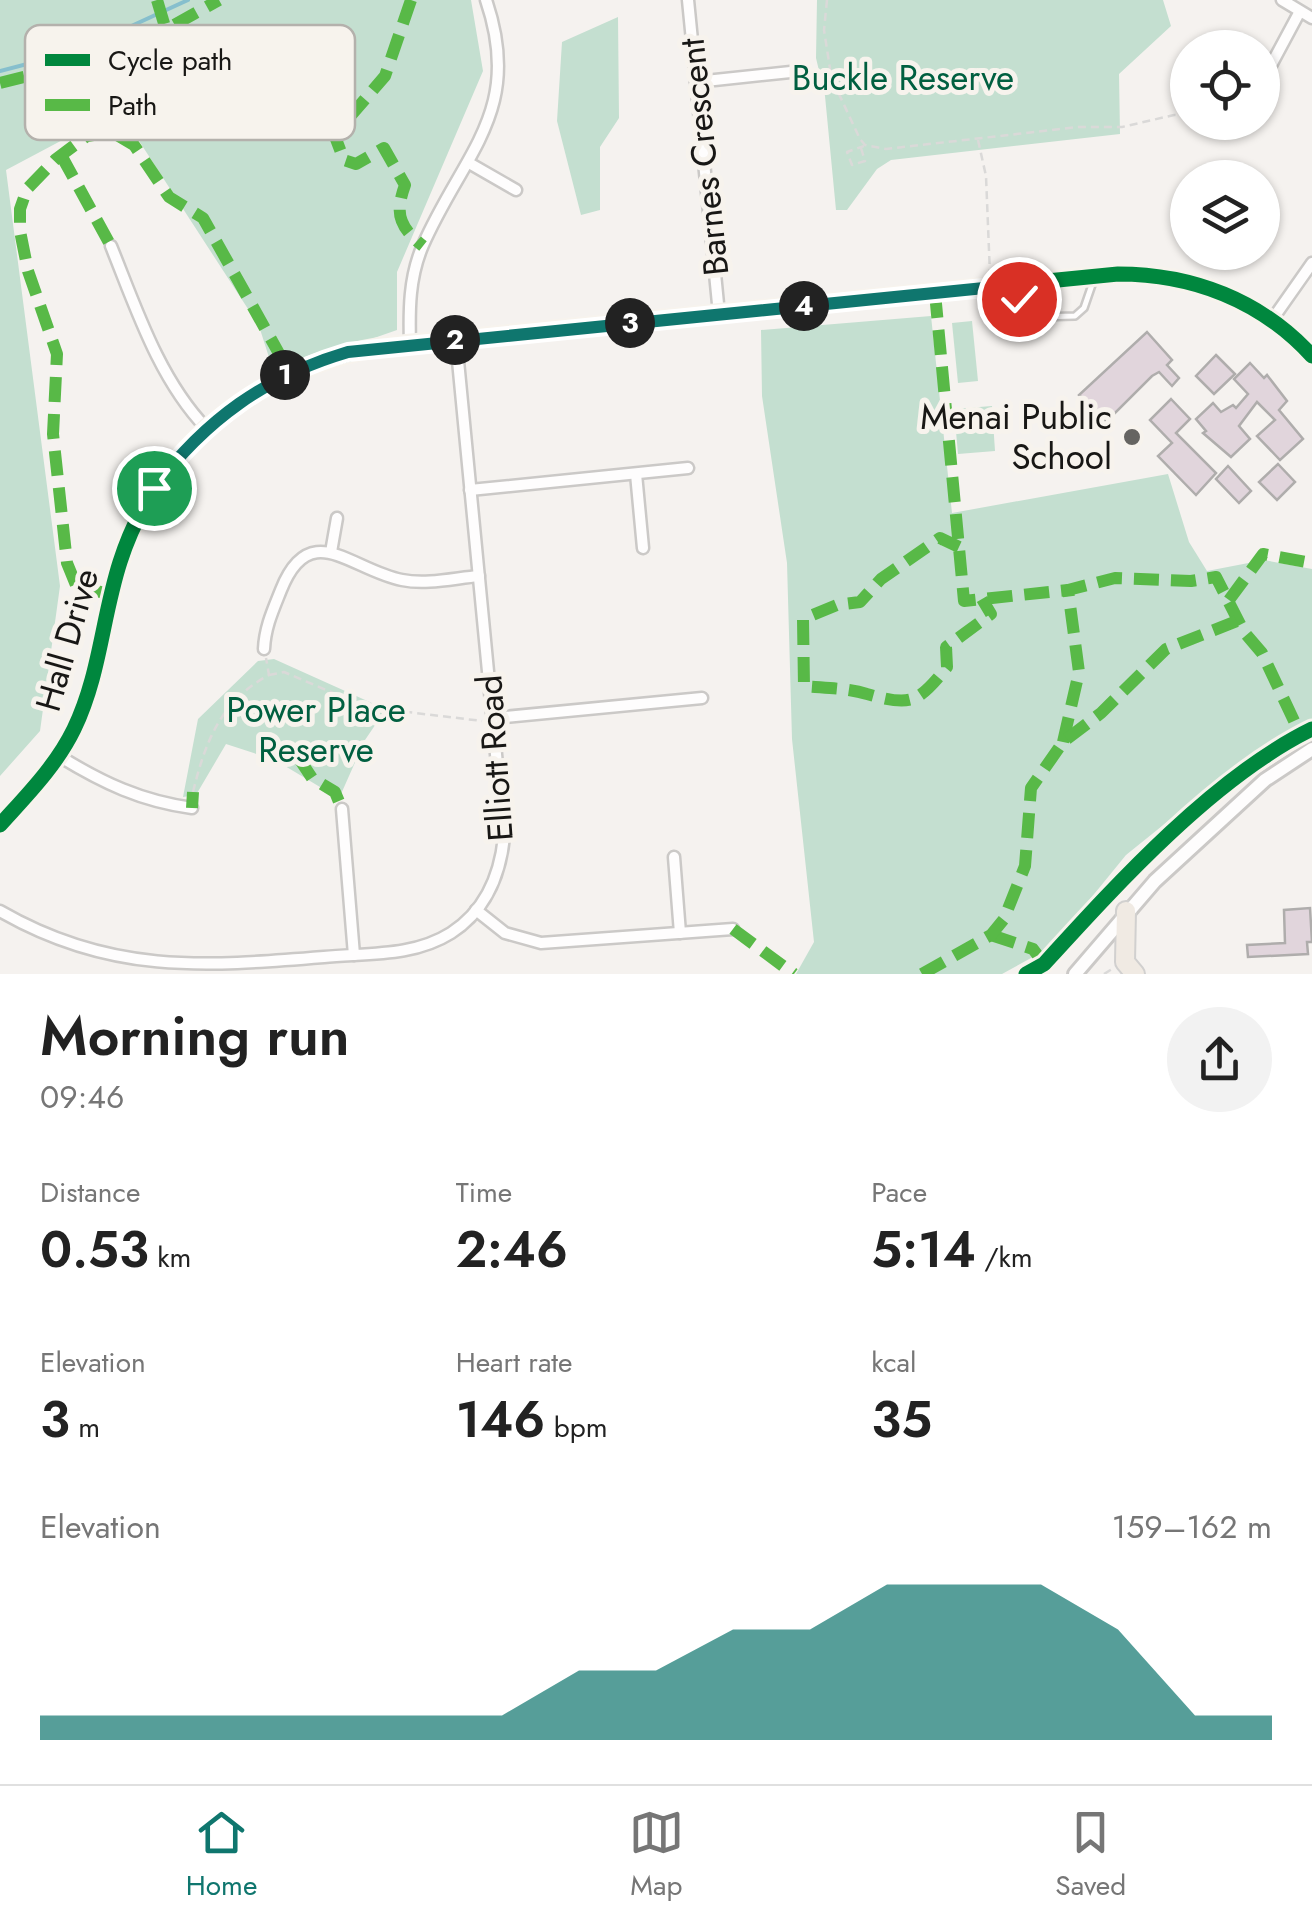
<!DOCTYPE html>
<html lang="en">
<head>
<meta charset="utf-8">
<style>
	:root { --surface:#fff; --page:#f2f2f2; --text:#222; --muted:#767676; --line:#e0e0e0; --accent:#0f766e }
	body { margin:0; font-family:Jost,sans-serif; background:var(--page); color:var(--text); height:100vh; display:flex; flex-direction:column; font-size:38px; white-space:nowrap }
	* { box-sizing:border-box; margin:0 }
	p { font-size:32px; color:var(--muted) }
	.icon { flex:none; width:55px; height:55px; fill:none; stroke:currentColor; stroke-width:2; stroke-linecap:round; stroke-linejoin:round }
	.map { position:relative; height:974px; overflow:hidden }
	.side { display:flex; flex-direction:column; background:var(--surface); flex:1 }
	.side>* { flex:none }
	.tools { position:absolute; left:1170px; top:30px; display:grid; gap:20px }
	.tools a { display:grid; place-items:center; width:110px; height:110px; border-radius:50%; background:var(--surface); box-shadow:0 2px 8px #0004; font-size:50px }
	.pin { position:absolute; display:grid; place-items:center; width:85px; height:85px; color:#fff; margin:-42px; border:5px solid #fff; border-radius:50%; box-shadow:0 2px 10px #0007 }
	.km { position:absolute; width:50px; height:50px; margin:-25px; border-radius:50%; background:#222; color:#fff; font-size:28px; line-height:50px; text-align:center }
	.round { display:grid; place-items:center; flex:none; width:105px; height:105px; border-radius:52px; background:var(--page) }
	.overview { display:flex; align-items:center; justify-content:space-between; height:170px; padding:0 40px }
	h1 { font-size:55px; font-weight:600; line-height:75px }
	.stats { display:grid; grid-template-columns:repeat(3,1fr); gap:15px; height:170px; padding:10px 40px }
	.stats div { display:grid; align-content:center }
	.stats b { font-size:50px; font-weight:600 }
	.stats small { font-size:28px; font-weight:400 }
	.stats p { font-size:28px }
	.chart { height:280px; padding:20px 40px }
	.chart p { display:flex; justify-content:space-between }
	.chart svg { width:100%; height:180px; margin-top:10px; fill:var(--accent); opacity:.7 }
	.menu { display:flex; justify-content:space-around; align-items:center; height:140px; border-top:2px solid var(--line); background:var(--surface); font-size:28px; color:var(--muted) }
	.menu a { display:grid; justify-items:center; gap:5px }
	.menu .selected { color:var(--accent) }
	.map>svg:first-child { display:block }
	.green { fill:#c4dfd0 }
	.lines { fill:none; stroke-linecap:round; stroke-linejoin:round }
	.stream { stroke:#86bfcd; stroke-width:4 }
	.building { fill:#e1d5dc; stroke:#afadac; stroke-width:2.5 }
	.service-casing { stroke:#cbc9c7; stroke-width:10 }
	.minor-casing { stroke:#cbc9c7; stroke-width:15 }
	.tertiary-casing { stroke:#cbc9c7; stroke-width:18 }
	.trunk-casing { stroke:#d1d0cf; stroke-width:22 }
	.path { stroke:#dad9d8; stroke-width:2.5; stroke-dasharray:8 5; stroke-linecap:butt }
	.service { stroke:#fefdfd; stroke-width:5 }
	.minor { stroke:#fefdfd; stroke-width:10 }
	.tertiary { stroke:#fefdfd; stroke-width:12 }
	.trunk { stroke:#f0eae3; stroke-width:18 }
	.quiet { stroke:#58b947; stroke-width:12; stroke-dasharray:25 12; stroke-linecap:butt }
	.cycleway-casing { stroke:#f7f3ed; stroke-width:21 }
	.cycleway { stroke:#00873e; stroke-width:15 }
	.route-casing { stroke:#fff; stroke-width:20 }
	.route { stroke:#0f766e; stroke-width:12 }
	.poi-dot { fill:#656461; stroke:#f7f3ed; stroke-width:4 }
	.labels { text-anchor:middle; stroke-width:10; stroke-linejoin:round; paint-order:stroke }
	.park-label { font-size:35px; fill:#005f40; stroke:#f7f3ed }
	.street-label { font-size:35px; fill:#181715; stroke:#f7f3ed }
	.poi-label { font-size:35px; fill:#181715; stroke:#f7f3ed; text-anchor:end }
	.key { fill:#f7f3ed; stroke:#b4b1ac; stroke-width:2.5 }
	.key-label { font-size:28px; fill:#181715 }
</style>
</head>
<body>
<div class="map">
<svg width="1312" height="974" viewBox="0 0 1312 974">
	<rect width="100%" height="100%" fill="#f5f2ef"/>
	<g class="green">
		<polygon points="0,0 471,0 483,71 397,272 397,330 274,373 259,326 119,110 6,170 60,586 40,731 0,776"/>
		<polygon points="817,0 1163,0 1171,26 1119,74 1120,134 891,160 877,169 847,210 836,210 825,96 816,58"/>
		<polygon points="618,17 619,118 600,147 600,210 581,215 557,121 562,42"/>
		<polygon points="931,316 952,513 1168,474 1189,542 1207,571 1264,560 1312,569 1312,725 1234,768 1126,855 1051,947 1002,974 796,974 814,942 792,739 787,563 762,396 761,330"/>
		<polygon points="972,321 978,381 958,383 952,323"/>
		<polygon points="992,406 995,451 958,454 954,409"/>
		<polygon points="274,659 374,704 388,706 365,740 341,794 335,796 275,760 226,744 196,795 183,797 198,719 258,661"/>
	</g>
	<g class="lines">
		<polyline class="stream" points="0,71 77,51 188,0"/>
	</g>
	<g class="building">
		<polygon points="1147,332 1172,360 1167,365 1179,378 1172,386 1159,372 1152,376 1106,422 1079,395"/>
		<polygon points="1216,355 1235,374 1214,394 1196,376"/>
		<polygon points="1250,363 1264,378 1267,375 1287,401 1279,410 1303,439 1280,460 1257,436 1275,420 1257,402 1239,426 1250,439 1231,457 1203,433 1206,431 1196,419 1213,403 1221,412 1233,405 1236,408 1248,394 1234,379"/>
		<polygon points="1171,399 1190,419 1176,433 1216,473 1196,495 1158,456 1172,443 1150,420"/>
		<polygon points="1278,464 1295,482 1277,500 1259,482"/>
		<polygon points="1228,466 1251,491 1239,503 1216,479"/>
		<polygon points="1310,908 1312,942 1307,942 1308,954 1248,957 1247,945 1285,943 1284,910"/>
	</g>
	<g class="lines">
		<defs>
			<polyline id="service" points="1015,287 1019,299 1037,317 1075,316 1084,308 1094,279"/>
			<g id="minor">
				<polyline points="688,0 719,314"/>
				<polyline points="1282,0 1312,18"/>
				<polyline points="696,82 800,71"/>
				<polyline points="1262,82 1299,13"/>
				<polyline points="469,163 516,190"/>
				<path d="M111 246C136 308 159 379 206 428"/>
				<polyline points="1272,320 1312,263"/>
				<path d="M410 345C409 310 409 277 423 245 464 152 524 111 486 0"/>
				<polyline points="636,474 643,548"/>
				<polyline points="470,490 688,468"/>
				<polyline points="331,552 337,518"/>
				<path d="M264 649C265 627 273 610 281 590 310 517 351 570 402 580 427 585 455 578 479 576"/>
				<polyline points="494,718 702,698"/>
				<path d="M59 756C103 783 141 801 192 808"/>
				<polyline points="342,809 354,955"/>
				<polyline points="674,857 680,933"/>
				<polyline points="476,910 505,933 541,943 733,929"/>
				<path d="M0 911C109 974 202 967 324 957 367 953 413 957 451 933 485 911 500 876 504 837L456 340"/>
			</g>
			<g id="tertiary">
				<path d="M0 825C27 795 56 766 74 729 100 675 102 618 120 562 158 443 262 367 381 347L1118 274C1192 274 1261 300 1312 356"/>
				<polyline points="1075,974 1155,881 1265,780 1312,749"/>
			</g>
			<polyline id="trunk" points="1126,911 1125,962 1135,974"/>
		</defs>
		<use href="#service" class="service-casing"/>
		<use href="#minor" class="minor-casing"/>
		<use href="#tertiary" class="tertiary-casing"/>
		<use href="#trunk" class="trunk-casing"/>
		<g class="path">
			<polyline points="827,0 824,30 831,75"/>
			<polyline points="810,74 831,77 860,139 865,145 886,149 1078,127 1122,127 1174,115 1188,116"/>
			<polyline points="978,140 986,176 990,275"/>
			<polyline points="861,148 865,161 852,165 847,152 864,146"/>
			<polyline points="269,675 284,672 366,707 482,721"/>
			<path d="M193 792C205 743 220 701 269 675L266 658"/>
			<polyline points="1036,969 1050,972"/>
			<polyline points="1104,974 1112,969"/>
		</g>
		<use href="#service" class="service"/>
		<use href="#minor" class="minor"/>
		<use href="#tertiary" class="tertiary"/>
		<use href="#trunk" class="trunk"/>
		<g class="quiet">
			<polyline points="157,0 166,30"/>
			<path d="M411 0 385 76 341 127 336 139 344 160 356 164 384 148 405 185C395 213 398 226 423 246"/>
			<polyline points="0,83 108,56 147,40 219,0"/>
			<polyline points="61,155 111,246"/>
			<polyline points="935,293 964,601 1068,590"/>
			<path d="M959 547 940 538 881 579 860 602 837 605 803 619 804 686C825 688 847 688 867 694 911 706 917 704 947 667L946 647 991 614 982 599"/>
			<polyline points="111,595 76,585 67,563 53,434 57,354 28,271 20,231 20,209 27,189 56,159 87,136 112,132 134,145 169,197 203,218 290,373"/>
			<polyline points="1229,600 1263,554 1312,563"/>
			<polyline points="1063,742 1079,672 1068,590 1115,578 1191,581 1216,577 1244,632 1262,653 1295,723 1305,732"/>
			<polyline points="298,757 312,778 335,792 342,809"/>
			<polyline points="192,808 193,792"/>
			<polyline points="733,929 794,974"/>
			<polyline points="991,935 1033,949 1044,964"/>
			<polyline points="922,974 991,935 1004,919 1025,866 1031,788 1063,742 1101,713 1166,649 1237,621"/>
		</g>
		<defs>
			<g id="cycleway">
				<path d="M0 825C27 795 56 766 74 729 100 675 102 618 120 562 158 443 262 367 381 347L1118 274C1192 274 1261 300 1312 356"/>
				<path d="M1026 974 1044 964C1117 884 1214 777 1312 729"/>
			</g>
		</defs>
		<use href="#cycleway" class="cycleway-casing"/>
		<use href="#cycleway" class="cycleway"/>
	</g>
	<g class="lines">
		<defs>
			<path id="route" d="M154 488C205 420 266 376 348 352L1014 285 1019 299"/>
		</defs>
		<use href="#route" class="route-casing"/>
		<use href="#route" class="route"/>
	</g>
	<circle class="poi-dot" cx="1132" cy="437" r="10"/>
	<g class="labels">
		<g class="park-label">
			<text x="903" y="90">Buckle Reserve</text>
			<text x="316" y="722">Power Place<tspan x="316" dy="40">Reserve</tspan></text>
		</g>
		<g class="street-label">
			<text transform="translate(704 157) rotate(-96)" y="12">Barnes Crescent</text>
			<text transform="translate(67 640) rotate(-74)" y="12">Hall Drive</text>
			<text transform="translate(495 758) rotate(-94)" y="12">Elliott Road</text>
		</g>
		<g class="poi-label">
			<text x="1112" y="429">Menai Public<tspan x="1112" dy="40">School</tspan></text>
		</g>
	</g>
	<rect x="25" y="25" width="330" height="115" rx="15" class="key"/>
	<rect x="45" y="54" width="45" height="12" fill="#00873e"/>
	<rect x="45" y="99" width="45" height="12" fill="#58b947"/>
	<g class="key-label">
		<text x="108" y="70">Cycle path</text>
		<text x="108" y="115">Path</text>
	</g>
</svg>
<div class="tools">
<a><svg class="icon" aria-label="locate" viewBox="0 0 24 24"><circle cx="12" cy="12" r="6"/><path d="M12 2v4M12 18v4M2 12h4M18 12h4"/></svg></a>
<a><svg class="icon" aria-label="layers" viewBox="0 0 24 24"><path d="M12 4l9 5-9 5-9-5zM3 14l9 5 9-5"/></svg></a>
</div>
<div class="pin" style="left:154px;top:488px;background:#1e9e55"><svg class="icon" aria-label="arrive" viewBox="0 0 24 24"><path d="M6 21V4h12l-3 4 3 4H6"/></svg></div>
<div class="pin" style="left:1019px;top:299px;background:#d93025"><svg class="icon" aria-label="check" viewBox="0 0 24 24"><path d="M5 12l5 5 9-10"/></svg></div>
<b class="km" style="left:285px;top:375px">1</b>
<b class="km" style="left:455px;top:340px">2</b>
<b class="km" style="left:630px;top:323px">3</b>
<b class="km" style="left:804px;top:306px">4</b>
</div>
<section class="side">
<div class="overview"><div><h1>Morning run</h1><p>09:46</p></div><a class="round"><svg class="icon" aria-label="share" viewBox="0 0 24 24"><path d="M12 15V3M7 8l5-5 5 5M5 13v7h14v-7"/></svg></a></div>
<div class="stats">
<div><p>Distance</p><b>0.53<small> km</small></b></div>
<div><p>Time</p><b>2:46</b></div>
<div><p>Pace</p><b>5:14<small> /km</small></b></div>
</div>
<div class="stats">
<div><p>Elevation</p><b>3<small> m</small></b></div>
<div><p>Heart rate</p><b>146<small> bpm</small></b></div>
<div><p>kcal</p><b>35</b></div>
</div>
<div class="chart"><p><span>Elevation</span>159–162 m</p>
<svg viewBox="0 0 160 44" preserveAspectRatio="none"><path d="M0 44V38L10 38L20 38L30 38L40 38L50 38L60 38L70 27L80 27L90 17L100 17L110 6L120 6L130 6L140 17L150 38L160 38V44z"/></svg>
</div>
</section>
<nav class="menu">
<a class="selected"><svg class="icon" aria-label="home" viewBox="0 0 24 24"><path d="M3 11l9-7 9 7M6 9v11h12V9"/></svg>Home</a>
<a><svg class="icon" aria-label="map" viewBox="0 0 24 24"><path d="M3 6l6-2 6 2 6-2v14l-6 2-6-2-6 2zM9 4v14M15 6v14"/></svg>Map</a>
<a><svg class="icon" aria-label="saved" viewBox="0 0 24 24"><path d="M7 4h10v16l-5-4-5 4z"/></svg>Saved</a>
</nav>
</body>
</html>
